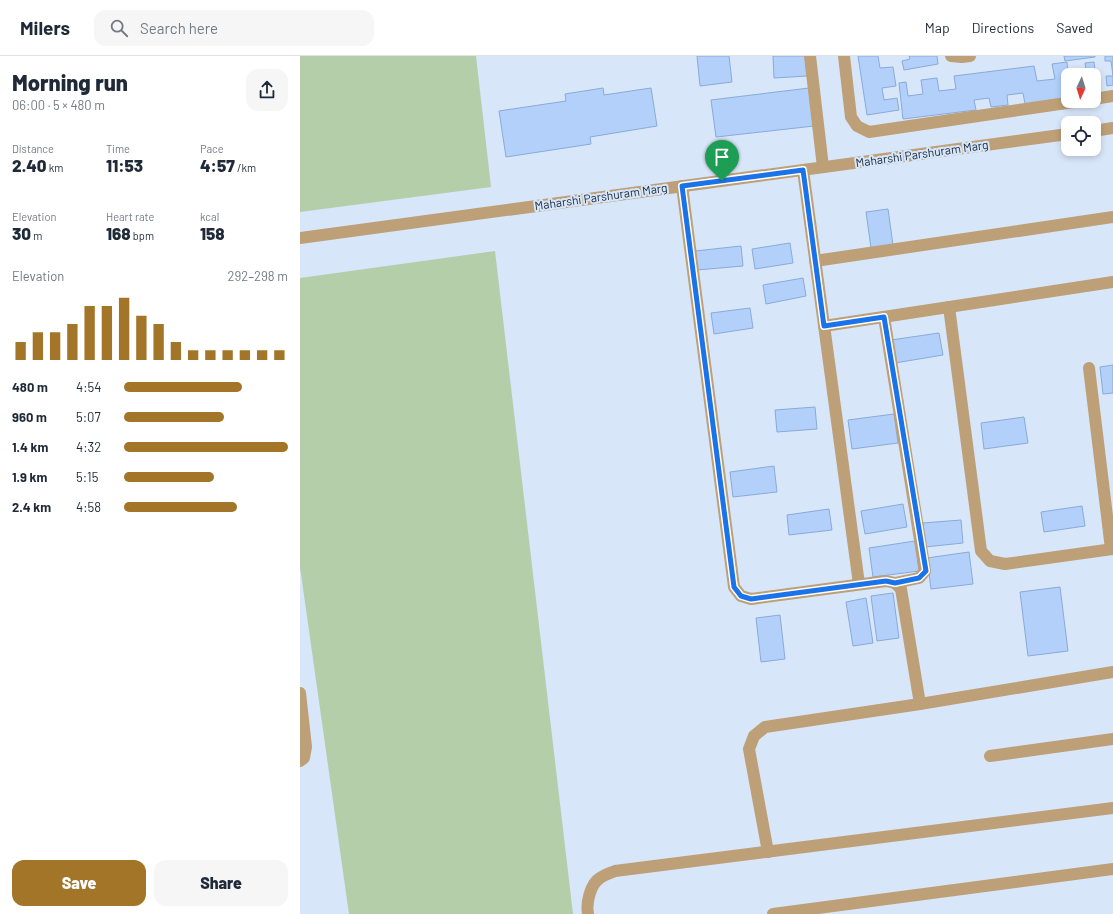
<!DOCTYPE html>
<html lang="en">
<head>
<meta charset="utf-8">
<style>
	:root { --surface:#fff; --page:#f6f6f7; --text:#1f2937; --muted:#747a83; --line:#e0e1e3; --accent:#a37528 }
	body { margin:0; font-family:Barlow,sans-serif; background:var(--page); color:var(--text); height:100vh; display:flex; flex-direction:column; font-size:15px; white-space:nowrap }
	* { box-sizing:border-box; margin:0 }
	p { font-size:13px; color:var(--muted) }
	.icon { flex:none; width:22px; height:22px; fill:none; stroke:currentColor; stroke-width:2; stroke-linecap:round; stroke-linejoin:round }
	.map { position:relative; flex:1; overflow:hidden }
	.sheet { display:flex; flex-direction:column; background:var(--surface); width:300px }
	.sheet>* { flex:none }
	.needle { width:26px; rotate:184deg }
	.buttons { position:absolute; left:761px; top:12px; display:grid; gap:8px }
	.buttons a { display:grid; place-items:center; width:40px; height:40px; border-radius:8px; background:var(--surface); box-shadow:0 2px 6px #0003; font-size:20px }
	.pin { position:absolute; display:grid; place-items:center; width:34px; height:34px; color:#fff; margin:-41px -17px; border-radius:50% 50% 50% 0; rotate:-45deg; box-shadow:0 0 4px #0007 }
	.pin .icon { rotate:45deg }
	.round { display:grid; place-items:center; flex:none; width:42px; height:42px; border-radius:12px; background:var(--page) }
	.head { display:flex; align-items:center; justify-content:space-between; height:68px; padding:0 12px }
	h1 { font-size:22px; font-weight:800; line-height:30px }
	.figures { display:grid; grid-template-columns:repeat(3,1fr); gap:6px; height:68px; padding:4px 12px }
	.figures div { display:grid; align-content:center }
	.figures b { font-size:17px; font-weight:800 }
	.figures small { font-size:11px; font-weight:400 }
	.figures p { font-size:11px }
	.chart { height:112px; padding:8px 12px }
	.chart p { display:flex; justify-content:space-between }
	.chart svg { width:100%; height:72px; margin-top:4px; stroke:var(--accent); stroke-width:6 }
	.button { display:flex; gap:8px; margin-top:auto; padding:8px 12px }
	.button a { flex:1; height:46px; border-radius:12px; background:var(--accent); color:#fff; font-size:16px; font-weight:800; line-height:46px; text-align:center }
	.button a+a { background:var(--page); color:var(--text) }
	ul { padding:0 12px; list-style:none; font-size:13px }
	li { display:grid; grid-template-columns:64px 48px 1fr; align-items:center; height:30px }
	li i { height:10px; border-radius:5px; background:var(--accent) }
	header { display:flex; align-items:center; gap:24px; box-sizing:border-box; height:56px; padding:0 20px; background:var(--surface); border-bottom:1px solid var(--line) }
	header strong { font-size:19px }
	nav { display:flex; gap:22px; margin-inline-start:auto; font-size:14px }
	.search { width:280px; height:36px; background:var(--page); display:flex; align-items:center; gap:10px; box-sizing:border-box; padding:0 14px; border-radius:12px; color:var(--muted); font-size:15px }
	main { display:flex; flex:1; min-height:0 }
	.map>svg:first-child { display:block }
	.green { fill:#b4ceaa }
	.building { fill:#b2d0fa; stroke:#89aad8 }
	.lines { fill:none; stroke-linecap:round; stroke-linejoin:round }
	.minor { stroke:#bda077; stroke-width:12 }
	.route-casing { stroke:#fff; stroke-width:8 }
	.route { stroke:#1a73e8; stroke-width:5 }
	.labels { text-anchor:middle; stroke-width:4; stroke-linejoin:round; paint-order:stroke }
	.street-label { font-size:12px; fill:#212f41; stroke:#d8e6f9 }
</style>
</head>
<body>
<header>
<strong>Milers</strong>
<div class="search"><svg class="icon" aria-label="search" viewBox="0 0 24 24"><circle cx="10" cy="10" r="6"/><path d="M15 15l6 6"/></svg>Search here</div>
<nav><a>Map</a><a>Directions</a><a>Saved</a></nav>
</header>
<main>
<section class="sheet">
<div class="head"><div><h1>Morning run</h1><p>06:00 · 5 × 480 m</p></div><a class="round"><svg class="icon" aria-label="share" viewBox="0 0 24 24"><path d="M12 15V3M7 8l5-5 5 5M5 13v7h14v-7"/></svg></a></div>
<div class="figures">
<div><p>Distance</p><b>2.40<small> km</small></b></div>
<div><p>Time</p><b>11:53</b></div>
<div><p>Pace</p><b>4:57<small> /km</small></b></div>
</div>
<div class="figures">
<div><p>Elevation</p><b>30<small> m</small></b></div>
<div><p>Heart rate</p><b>168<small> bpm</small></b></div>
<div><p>kcal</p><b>158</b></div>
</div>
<div class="chart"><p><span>Elevation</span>292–298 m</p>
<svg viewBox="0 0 160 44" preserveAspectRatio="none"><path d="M5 44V33M15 44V27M25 44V27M35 44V22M45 44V11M55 44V11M65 44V6M75 44V17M85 44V22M95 44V33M105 44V38M115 44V38M125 44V38M135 44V38M145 44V38M155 44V38"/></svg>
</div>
<ul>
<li><b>480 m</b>4:54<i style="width:72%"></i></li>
<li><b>960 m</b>5:07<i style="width:61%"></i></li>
<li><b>1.4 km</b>4:32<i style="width:100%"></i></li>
<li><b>1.9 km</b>5:15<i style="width:55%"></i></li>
<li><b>2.4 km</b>4:58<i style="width:69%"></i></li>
</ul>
<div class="button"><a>Save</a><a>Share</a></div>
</section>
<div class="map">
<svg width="813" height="858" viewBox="0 0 813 858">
	<rect width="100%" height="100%" fill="#d8e6f9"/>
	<g class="green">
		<polygon points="0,0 176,0 191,131 0,156"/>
		<polygon points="195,195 273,858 49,858 0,511 0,222"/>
	</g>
	<g class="building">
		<polygon points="397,0 429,0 432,26 400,30"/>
		<polygon points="473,0 505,0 507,20 474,22"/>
		<polygon points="558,0 578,0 580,12 593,11 596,30 582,32 584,44 597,42 599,54 567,59"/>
		<polygon points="609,0 637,0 638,8 604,14 602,5 610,3"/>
		<polygon points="764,0 795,0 795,1 765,5"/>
		<polygon points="805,0 813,0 813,29 807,30 806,20 813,20 811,5 805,5"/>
		<polygon points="767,6 768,18 786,15 785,7 794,6 798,39 794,40 794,19 768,19 768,43 725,48 723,37 707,39 708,49 691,51 689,42 674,44 676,54 603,63 599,27 606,26 608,40 623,38 621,24 637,22 639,35 656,33 654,20 734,10 737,25 755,23 752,8"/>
		<polygon points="303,32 304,39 351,32 357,70 290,81 291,88 206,101 199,55 266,45 265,38"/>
		<polygon points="509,32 514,70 416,81 411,44"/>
		<polygon points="588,153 593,189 571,192 566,156"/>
		<polygon points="490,187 493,207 455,213 452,193"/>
		<polygon points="441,190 443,210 397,214 395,195"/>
		<polygon points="503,222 506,240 466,248 463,229"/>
		<polygon points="450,252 453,272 414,278 411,257"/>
		<polygon points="639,277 643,299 595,307 591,284"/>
		<polygon points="813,309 813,337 803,338 800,311"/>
		<polygon points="515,351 517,373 477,376 475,354"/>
		<polygon points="594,358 598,387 552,393 548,364"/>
		<polygon points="724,361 728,387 684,393 681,367"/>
		<polygon points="474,410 477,436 433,441 430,416"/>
		<polygon points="603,448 607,471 565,478 561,455"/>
		<polygon points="782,450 785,470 744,476 741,456"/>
		<polygon points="529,453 532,474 489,479 487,459"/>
		<polygon points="661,464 663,487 625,491 623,467"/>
		<polygon points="615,485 619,515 573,521 569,492"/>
		<polygon points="669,496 673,528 631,533 627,502"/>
		<polygon points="760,531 768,595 728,600 720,536"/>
		<polygon points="593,537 599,582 577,585 571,540"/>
		<polygon points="566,542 573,587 553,590 546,546"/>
		<polygon points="480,559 485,603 461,606 456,562"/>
	</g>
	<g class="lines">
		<g class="minor">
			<polyline points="510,0 523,111"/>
			<polyline points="544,0 551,61 557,70 569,76 780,45"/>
			<polyline points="651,0 662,1 670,0"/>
			<polyline points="794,43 813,40"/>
			<polyline points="794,75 813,72"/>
			<polyline points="503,114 559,528"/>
			<polyline points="382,130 434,531 441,540 451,543 586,525 595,527 601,533 620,648"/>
			<polyline points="0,182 768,78"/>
			<polyline points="515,205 813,161"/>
			<polyline points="649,251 681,495 690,505 705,508 813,493"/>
			<polyline points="584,261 625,515 619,522 595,527"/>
			<polyline points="524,270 813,226"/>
			<polyline points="789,312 811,493"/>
			<polyline points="0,637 6,691 4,702 0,705"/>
			<polyline points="690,700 813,683"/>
			<polyline points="468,796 449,693 454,680 465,671 620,648 813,616"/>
			<path d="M288 858C286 848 290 828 300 822 304 819 310 817 315 815L813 752"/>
			<polyline points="473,858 813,813"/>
		</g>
	</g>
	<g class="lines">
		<defs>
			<polygon id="route" points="503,114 524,270 584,261 626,515 619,522 595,527 586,525 451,543 441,540 434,531 382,130"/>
		</defs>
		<use href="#route" class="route-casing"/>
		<use href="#route" class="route"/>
	</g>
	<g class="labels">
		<g class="street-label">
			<text transform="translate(622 98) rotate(-8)" y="4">Maharshi Parshuram Marg</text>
			<text transform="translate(301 141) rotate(-8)" y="4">Maharshi Parshuram Marg</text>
		</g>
	</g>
</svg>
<div class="buttons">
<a><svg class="needle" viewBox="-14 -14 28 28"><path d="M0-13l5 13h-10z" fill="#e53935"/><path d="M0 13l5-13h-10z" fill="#747a83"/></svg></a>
<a><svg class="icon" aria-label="locate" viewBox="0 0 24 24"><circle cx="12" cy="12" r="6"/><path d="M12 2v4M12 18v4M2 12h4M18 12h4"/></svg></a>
</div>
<div class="pin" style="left:422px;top:125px;background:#1e9e55"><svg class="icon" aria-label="arrive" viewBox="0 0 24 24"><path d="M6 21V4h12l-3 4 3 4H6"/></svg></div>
</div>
</main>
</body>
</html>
